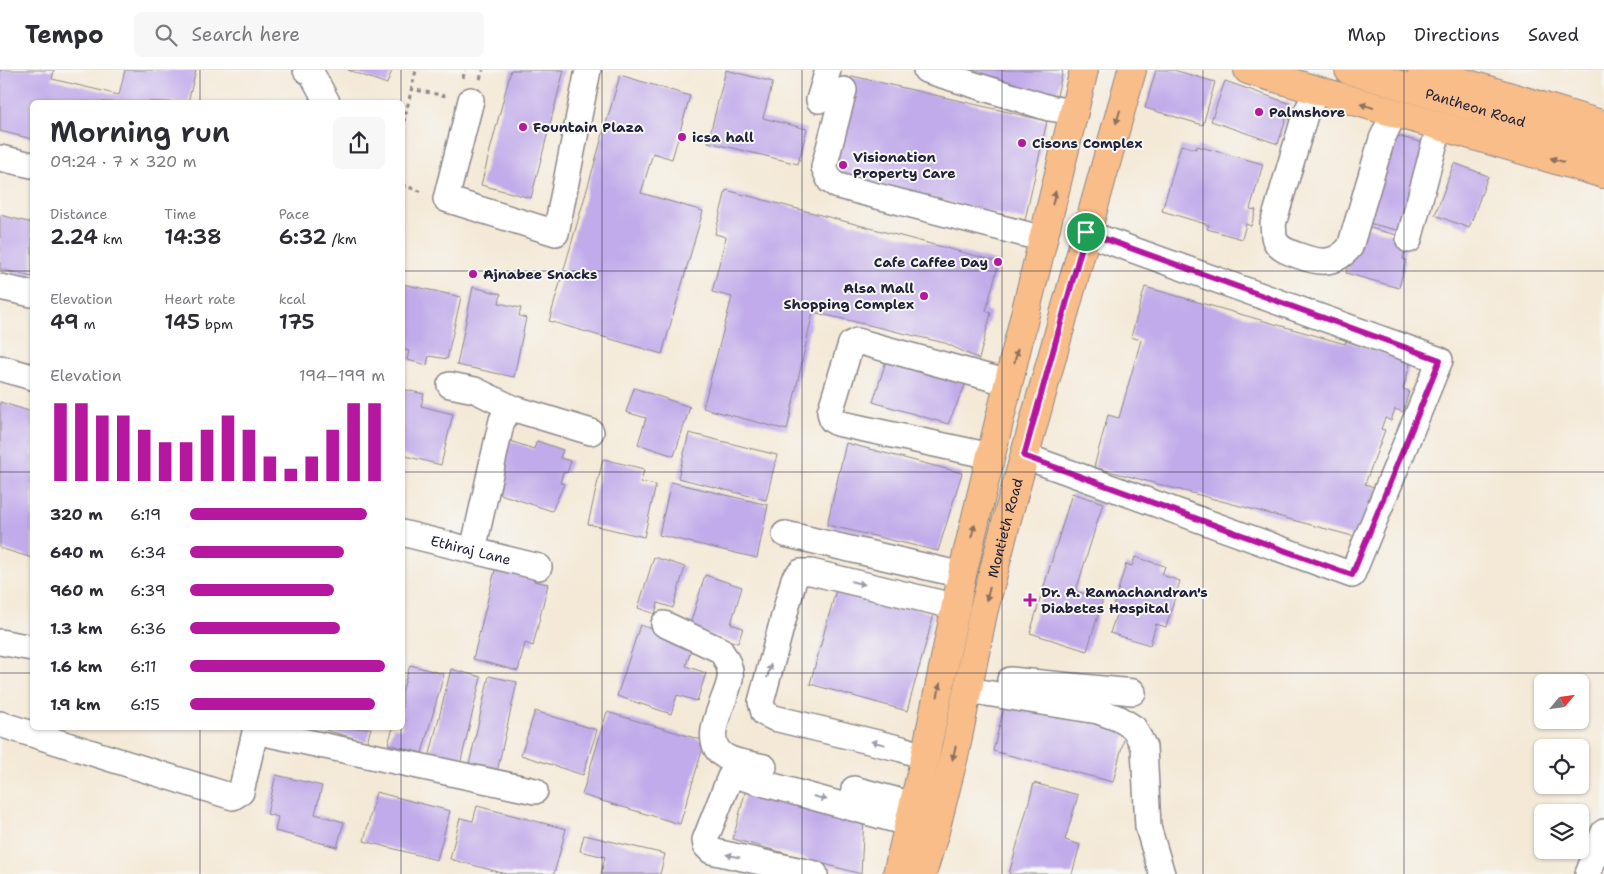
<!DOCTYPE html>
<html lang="en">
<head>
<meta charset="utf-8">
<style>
	:root { --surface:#fff; --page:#f7f7f7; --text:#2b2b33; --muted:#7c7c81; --line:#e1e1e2; --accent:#b5179e }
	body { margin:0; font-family:"Shantell Sans",sans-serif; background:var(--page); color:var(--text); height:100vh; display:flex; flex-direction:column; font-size:19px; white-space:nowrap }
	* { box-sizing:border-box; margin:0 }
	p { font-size:16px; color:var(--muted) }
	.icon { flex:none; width:28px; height:28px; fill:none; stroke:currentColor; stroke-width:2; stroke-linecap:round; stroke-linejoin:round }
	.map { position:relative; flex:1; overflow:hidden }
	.sheet { position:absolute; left:30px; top:30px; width:375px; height:630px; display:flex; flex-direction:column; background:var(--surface); border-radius:8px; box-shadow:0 1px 4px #0004 }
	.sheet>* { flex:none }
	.needle { width:32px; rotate:61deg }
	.tools { position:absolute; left:1534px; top:604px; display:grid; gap:10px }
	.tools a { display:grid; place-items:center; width:55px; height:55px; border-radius:8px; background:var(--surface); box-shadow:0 1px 4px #0004; font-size:25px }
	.pin { position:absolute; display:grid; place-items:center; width:42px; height:42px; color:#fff; margin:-21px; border:2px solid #fff; border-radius:50%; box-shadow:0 1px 5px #0007 }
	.round { display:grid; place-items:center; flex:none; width:52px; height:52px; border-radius:8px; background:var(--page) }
	.head { display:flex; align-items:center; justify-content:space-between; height:85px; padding:0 20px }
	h1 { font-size:28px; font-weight:600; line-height:38px }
	.figures { display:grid; grid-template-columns:repeat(3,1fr); gap:8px; height:85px; padding:5px 20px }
	.figures div { display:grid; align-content:center }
	.figures b { font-size:21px; font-weight:600 }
	.figures small { font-size:14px; font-weight:400 }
	.figures p { font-size:14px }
	.chart { height:140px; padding:10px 20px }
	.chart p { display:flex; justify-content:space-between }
	.chart svg { width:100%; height:90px; margin-top:5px; stroke:var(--accent); stroke-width:6 }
	ul { padding:0 20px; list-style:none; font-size:16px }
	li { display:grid; grid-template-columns:80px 60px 1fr; align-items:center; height:38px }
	li i { height:12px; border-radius:6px; background:var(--accent) }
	header { display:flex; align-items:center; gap:30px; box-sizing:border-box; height:70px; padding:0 25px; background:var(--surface); border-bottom:1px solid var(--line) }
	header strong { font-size:24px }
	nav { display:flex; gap:28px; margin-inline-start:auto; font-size:18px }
	.search { width:350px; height:45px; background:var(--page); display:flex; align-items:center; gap:12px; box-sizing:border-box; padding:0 18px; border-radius:8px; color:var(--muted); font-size:19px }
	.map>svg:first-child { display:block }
	.building { fill:#c1abea }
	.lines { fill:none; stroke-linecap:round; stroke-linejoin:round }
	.minor-casing { stroke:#8b8689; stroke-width:28 }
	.major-casing { stroke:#8b8689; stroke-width:30 }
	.path { stroke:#8b8689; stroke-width:3; stroke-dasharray:4 4; stroke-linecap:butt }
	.minor { stroke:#fff; stroke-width:25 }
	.major { stroke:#f8bd88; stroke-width:28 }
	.oneway { fill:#8d7062 }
	.oneway2 { fill:#9c9ca7 }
	.route-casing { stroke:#fff; stroke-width:10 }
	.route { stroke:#b5179e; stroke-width:6 }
	.grid { fill:none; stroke:#22223b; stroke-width:1; stroke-opacity:0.55 }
	.poi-dot { fill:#b5179e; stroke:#f6f6f2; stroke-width:2 }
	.labels { text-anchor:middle; stroke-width:4; stroke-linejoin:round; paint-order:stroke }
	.street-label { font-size:14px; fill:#22223b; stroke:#f6f6f2 }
	.poi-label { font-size:14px; font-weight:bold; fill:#22223b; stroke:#f6f6f2; text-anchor:start }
</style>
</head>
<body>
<header>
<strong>Tempo</strong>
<div class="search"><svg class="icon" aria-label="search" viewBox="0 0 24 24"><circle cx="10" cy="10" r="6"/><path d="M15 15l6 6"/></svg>Search here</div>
<nav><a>Map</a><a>Directions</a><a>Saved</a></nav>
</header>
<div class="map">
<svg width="1604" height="804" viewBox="0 0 1604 804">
	<rect width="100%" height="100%" fill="#f6f6f2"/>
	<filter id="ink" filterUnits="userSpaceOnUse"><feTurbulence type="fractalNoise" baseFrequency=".02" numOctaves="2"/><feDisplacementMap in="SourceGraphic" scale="10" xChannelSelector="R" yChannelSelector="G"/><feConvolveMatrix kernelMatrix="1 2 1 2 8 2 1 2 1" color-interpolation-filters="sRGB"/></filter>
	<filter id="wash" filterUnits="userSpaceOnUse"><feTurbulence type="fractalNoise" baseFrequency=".0096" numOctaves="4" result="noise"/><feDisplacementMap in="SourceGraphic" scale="20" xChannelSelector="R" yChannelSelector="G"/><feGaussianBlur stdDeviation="1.12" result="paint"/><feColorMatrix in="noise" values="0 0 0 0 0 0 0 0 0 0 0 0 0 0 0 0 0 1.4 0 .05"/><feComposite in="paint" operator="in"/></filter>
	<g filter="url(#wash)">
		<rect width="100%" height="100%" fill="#f4e9d7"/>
		<g id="blocks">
			<g class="building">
				<polygon points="0,0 54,0 52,9 119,25 125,0 196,0 188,32 32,32 32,69 0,61"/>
				<polygon points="348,0 392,0 387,14"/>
				<polygon points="511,0 564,0 531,128 481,115"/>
				<polygon points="726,0 773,12 763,48 807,59 798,94 708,72"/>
				<polygon points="966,0 1063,0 1055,34"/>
				<polygon points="1156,0 1174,0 1215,12 1203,55 1145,38"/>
				<polygon points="620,5 690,26 672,89 653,83 641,123 703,141 662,284 549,251"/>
				<polygon points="852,6 1047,51 1025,150 830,104"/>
				<polygon points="1225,11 1291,34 1278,74 1211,51"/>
				<polygon points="1386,63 1427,74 1405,162 1364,152"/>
				<polygon points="1181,75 1196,79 1197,76 1263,94 1250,139 1256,140 1251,156 1246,154 1242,169 1207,159 1209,155 1162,141"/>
				<polygon points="1454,93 1488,106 1469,158 1435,145"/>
				<polygon points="726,120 999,192 986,241 991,243 979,289 945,273 813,242 787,360 703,338 732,227 712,222 726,167 715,164"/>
				<polygon points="0,145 32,153 32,207 0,199"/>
				<polygon points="1359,155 1408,168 1403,189 1406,190 1399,218 1346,203"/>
				<polygon points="403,214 461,227 447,289 429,286 427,295 407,290 409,281 402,279"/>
				<polygon points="473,217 501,224 499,233 521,238 519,246 526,248 514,307 457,295"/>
				<polygon points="1145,217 1345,274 1346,271 1411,291 1403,319 1409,321 1403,342 1395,339 1391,351 1385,348 1381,359 1385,360 1365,414 1380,419 1360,468 1094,397 1108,345 1119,348 1141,270 1131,267"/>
				<polygon points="886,291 966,313 948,354 873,332"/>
				<polygon points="634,318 690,337 674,386 638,374 646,348 626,342"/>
				<polygon points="402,319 424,324 421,336 453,344 441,395 402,385"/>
				<polygon points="0,332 32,342 32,488 0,478"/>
				<polygon points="689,363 777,385 766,430 678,408"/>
				<polygon points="507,370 534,379 537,371 563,380 560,388 571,391 567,403 563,402 560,413 564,414 552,441 491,421"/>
				<polygon points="846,373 962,403 938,481 827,455"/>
				<polygon points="603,389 644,399 641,412 656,415 644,467 588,454"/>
				<polygon points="671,412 768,435 757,488 659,465"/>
				<polygon points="1072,423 1103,433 1076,521 1103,529 1087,581 1030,563"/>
				<polygon points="654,487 685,497 673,538 658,533 655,544 638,538"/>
				<polygon points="1135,487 1165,496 1162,505 1180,511 1166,557 1156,554 1150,575 1110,563 1117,542 1112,540 1126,494 1132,496"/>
				<polygon points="496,496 535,506 534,511 548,514 533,576 525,573 518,601 473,589"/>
				<polygon points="705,505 742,517 731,554 743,558 738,573 689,558"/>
				<polygon points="837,516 934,544 907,641 810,614"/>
				<polygon points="640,555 693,572 686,596 706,603 697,631 677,625 671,644 617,626"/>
				<polygon points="410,595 444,604 422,683 388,674 393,658 402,658 402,622"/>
				<polygon points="451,599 481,607 460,695 429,688"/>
				<polygon points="489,606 517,612 497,702 469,695"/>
				<polygon points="1006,630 1126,661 1113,712 993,681"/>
				<polygon points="535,641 597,660 583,705 521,685"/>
				<polygon points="607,642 705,671 680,754 582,725"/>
				<polygon points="326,658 371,658 367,672 326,660"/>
				<polygon points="276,705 322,716 315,744 344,752 337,777 275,761 278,747 267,744"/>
				<polygon points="1034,713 1078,725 1065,770 1080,775 1072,804 1009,804"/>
				<polygon points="746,719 864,748 861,804 733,769"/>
				<polygon points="376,722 450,741 437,790 364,771"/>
				<polygon points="477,736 566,759 554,804 506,804 450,789 460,748 473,751"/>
				<polygon points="584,765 665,784 660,804 601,804 605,787 580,781"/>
			</g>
		</g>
	</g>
	<g filter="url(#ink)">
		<use href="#blocks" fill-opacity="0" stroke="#8b8689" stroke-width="1"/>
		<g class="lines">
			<defs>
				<g id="minor">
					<polyline points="306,0 312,4 327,32"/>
					<polyline points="926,0 1049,38 1075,42"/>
					<polyline points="844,20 824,97 830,111 838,116 1044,169"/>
					<path d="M1317 21 1305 45 1273 154C1274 159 1273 166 1275 170 1279 179 1288 182 1297 185 1318 193 1334 196 1350 177L1382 69 1394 43"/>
					<polyline points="471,30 446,129 556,163 588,0"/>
					<polyline points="819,30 828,0"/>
					<polyline points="0,88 32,95"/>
					<polyline points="1409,170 1439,57"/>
					<polyline points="0,217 32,224"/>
					<polyline points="0,298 32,307"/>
					<polyline points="450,315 475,320 512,338"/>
					<polyline points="991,386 837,353 832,350 830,342 851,274 857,271 1009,313"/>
					<polyline points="1024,386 1352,505 1440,290 1086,163"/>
					<path id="s1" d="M402 463 539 497"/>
					<polyline points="785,464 962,505"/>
					<polyline points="473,480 502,350 512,338 591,362"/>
					<path d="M664 554 720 580C726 588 732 598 730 609 727 631 697 671 726 687 736 693 753 694 764 697"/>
					<polyline points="0,572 32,578"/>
					<polyline points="1010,610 1133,622"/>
					<polyline points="967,620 1098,641 1120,649 1134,658 1144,677 1148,757 1162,804"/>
					<polyline points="0,654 233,727 241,722 256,658"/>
					<polyline points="255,661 535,721"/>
					<polyline points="925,687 902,679 774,648 764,643 761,632 794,509 801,502 811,502 957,537"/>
					<polyline points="854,719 914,735"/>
					<polyline points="815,804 711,781 706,776 705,770 730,707 737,706 910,754"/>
					<polyline points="1588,804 1604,762"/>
				</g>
				<g id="major">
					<polyline points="1248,0 1604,104"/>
					<path id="s2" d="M1349 0 1604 76"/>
					<polyline points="1422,0 1604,55"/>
					<polyline points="897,804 925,687 962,505 1084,0"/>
					<path id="s3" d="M922 804 935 761 955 682 983 543 1008 445 1132 0"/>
				</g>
			</defs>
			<use href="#minor" class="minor-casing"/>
			<use href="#major" class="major-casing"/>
			<g class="path">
				<polyline points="463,8 465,0"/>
				<polyline points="480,9 483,0"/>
				<polyline points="410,19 446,26"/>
				<polyline points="402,60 416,0"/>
				<polyline points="402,115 423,122"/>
			</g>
			<use href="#minor" class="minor"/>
			<use href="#major" class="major"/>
		</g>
		<defs><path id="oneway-solid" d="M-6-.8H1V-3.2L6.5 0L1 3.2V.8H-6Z" transform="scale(1.25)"/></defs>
		<g class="oneway">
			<use href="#oneway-solid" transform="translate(1367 36) rotate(-164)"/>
			<use href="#oneway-solid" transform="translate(1118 47) rotate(107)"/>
			<use href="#oneway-solid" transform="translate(1557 90) rotate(-164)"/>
			<use href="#oneway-solid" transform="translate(1054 128) rotate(-76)"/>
			<use href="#oneway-solid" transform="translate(1016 286) rotate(-76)"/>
			<use href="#oneway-solid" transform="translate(973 461) rotate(-76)"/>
			<use href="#oneway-solid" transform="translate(988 524) rotate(105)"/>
			<use href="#oneway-solid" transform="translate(939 620) rotate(-78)"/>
			<use href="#oneway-solid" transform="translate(954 683) rotate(103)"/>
		</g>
		<g class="oneway2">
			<use href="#oneway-solid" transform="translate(858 513) rotate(13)"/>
			<use href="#oneway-solid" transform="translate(769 601) rotate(-75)"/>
			<use href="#oneway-solid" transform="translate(878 673) rotate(-167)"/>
			<use href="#oneway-solid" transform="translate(820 728) rotate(15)"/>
			<use href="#oneway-solid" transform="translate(733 786) rotate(-167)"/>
		</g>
	</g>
	<g class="lines" filter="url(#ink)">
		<defs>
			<polygon id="route" points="1086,162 1440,290 1352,505 1024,386"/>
		</defs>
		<use href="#route" class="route-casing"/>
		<use href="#route" class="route"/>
	</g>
	<path class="grid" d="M200 0V32M401 0V32M602 0V804M802 0V804M1002 0V804M1203 0V804M1404 0V804M0 201H32M402 201H1604M0 402H32M402 402H1604M0 603H32M402 603H1604M200 658V804M401 658V804"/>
	<g class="poi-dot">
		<circle cx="1259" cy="42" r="5"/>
		<circle cx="523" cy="57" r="5"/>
		<circle cx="682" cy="67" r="5"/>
		<circle cx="1022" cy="73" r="5"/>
		<circle cx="843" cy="95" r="5"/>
		<circle cx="998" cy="192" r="5"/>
		<circle cx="473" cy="204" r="5"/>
		<circle cx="924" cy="226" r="5"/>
		<path d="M1027.5 522.5h5v5h5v5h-5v5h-5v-5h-5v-5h5z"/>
	</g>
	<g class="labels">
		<g class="street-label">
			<text dy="5" stroke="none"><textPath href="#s2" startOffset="132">Pantheon Road</textPath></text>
			<text dy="5" stroke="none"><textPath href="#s3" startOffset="356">Montieth Road</textPath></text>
			<text dy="5" stroke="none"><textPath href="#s1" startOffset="71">Ethiraj Lane</textPath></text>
		</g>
		<g class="poi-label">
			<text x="1269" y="47">Palmshore</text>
			<text x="533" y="62">Fountain Plaza</text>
			<text x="692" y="72">icsa hall</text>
			<text x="1032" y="78">Cisons Complex</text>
			<text x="853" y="92">Visionation<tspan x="853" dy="16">Property Care</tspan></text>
			<text x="988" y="197" text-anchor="end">Cafe Caffee Day</text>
			<text x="483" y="209">Ajnabee Snacks</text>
			<text x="914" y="223" text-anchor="end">Alsa Mall<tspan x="914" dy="16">Shopping Complex</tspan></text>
			<text x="1041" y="527">Dr. A. Ramachandran's<tspan x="1041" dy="16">Diabetes Hospital</tspan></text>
		</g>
	</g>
</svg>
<div class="tools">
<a><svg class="needle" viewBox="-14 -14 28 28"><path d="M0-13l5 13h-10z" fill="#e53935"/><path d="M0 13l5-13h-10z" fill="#7c7c81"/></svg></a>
<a><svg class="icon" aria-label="locate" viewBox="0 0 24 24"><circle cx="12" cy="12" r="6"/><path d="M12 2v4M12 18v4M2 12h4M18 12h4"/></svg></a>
<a><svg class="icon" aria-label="layers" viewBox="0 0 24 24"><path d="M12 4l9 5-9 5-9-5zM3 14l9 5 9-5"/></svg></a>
</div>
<div class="pin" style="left:1086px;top:162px;background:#1e9e55"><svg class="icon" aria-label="arrive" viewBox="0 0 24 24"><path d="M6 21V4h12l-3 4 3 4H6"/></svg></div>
<section class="sheet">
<div class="head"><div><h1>Morning run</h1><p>09:24 · 7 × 320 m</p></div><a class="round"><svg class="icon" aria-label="share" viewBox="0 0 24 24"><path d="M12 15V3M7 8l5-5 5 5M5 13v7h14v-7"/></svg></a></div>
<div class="figures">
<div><p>Distance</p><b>2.24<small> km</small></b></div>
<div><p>Time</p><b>14:38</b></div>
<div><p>Pace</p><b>6:32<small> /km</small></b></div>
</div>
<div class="figures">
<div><p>Elevation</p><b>49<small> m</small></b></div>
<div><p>Heart rate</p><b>145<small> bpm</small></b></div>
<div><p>kcal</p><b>175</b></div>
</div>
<div class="chart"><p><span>Elevation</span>194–199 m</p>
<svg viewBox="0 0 160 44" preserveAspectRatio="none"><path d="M5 44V6M15 44V6M25 44V12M35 44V12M45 44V19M55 44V25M65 44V25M75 44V19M85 44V12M95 44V19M105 44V32M115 44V38M125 44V32M135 44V19M145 44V6M155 44V6"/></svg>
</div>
<ul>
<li><b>320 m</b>6:19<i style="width:91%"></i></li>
<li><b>640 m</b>6:34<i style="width:79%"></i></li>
<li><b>960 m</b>6:39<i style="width:74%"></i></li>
<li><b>1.3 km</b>6:36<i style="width:77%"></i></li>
<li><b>1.6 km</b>6:11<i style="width:100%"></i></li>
<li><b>1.9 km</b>6:15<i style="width:95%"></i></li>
</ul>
</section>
</div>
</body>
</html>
